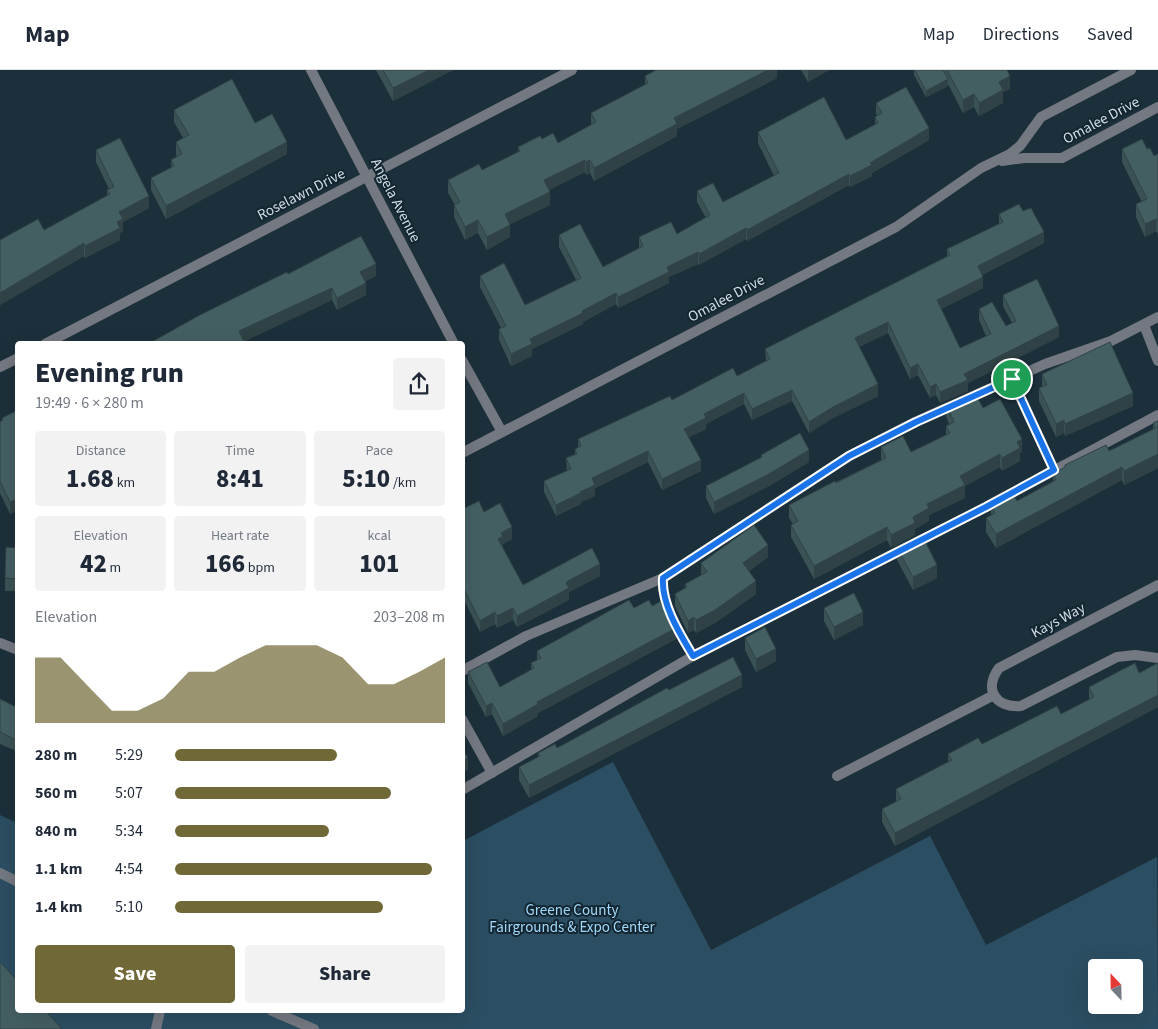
<!DOCTYPE html>
<html lang="en">
<head>
<meta charset="utf-8">
<style>
	:root { --surface:#fff; --page:#f2f2f3; --text:#1f2937; --muted:#747a83; --line:#e0e1e3; --accent:#706836 }
	body { margin:0; font-family:"Source Sans 3",sans-serif; background:var(--page); color:var(--text); height:100vh; display:flex; flex-direction:column; font-size:19px; white-space:nowrap }
	* { box-sizing:border-box; margin:0 }
	p { font-size:16px; color:var(--muted) }
	.icon { flex:none; width:28px; height:28px; fill:none; stroke:currentColor; stroke-width:2; stroke-linecap:round; stroke-linejoin:round }
	.map { position:relative; flex:1; overflow:hidden }
	.side { position:absolute; left:15px; top:271px; width:450px; height:672px; display:flex; flex-direction:column; background:var(--surface); border-radius:5px; box-shadow:0 5px 20px #0002 }
	.side>* { flex:none }
	.needle { width:32px; rotate:338deg }
	.buttons { position:absolute; left:1088px; top:889px; display:grid; gap:10px }
	.buttons a { display:grid; place-items:center; width:55px; height:55px; border-radius:5px; background:var(--surface); box-shadow:0 5px 20px #0002; font-size:25px }
	.pin { position:absolute; display:grid; place-items:center; width:42px; height:42px; color:#fff; margin:-21px; border:2px solid #fff; border-radius:50%; box-shadow:0 1px 5px #0007 }
	.round { display:grid; place-items:center; flex:none; width:52px; height:52px; border-radius:5px; background:var(--page) }
	.overview { display:flex; align-items:center; justify-content:space-between; height:85px; padding:0 20px }
	h1 { font-size:28px; font-weight:800; line-height:38px }
	.figures { display:grid; grid-template-columns:repeat(3,1fr); gap:8px; height:85px; padding:5px 20px }
	.figures div { display:grid; align-content:center; border-radius:5px; background:var(--page); text-align:center }
	.figures b { font-size:25px; font-weight:800 }
	.figures small { font-size:14px; font-weight:400 }
	.figures p { font-size:14px }
	.chart { height:140px; padding:10px 20px }
	.chart p { display:flex; justify-content:space-between }
	.chart svg { width:100%; height:90px; margin-top:5px; fill:var(--accent); opacity:.7 }
	.primary-button { display:flex; gap:10px; margin-top:auto; padding:10px 20px }
	.primary-button a { flex:1; height:58px; border-radius:5px; background:var(--accent); color:#fff; font-size:20px; font-weight:800; line-height:58px; text-align:center }
	.primary-button a+a { background:var(--page); color:var(--text) }
	ul { padding:0 20px; list-style:none; font-size:16px }
	li { display:grid; grid-template-columns:80px 60px 1fr; align-items:center; height:38px }
	li i { height:12px; border-radius:6px; background:var(--accent) }
	header { display:flex; align-items:center; gap:30px; box-sizing:border-box; height:70px; padding:0 25px; background:var(--surface); border-bottom:1px solid var(--line) }
	header strong { font-size:24px }
	nav { display:flex; gap:28px; margin-inline-start:auto; font-size:18px }
	.map>svg:first-child { display:block }
	.green { fill:#2c4e62; fill-rule:evenodd }
	.lines { fill:none; stroke-linecap:round; stroke-linejoin:round }
	.service { stroke:#747881; stroke-width:10 }
	.minor { stroke:#747881; stroke-width:10 }
	.wall { fill:#3a5254 }
	.shaded-wall { fill:#304245 }
	.building { fill:#445f62; stroke:#304245 }
	.route-casing { stroke:#fff; stroke-width:10 }
	.route { stroke:#1a73e8; stroke-width:6 }
	.labels { text-anchor:middle; stroke-width:4; stroke-linejoin:round; paint-order:stroke }
	.street-label { font-size:15px; fill:#d1dde4; stroke:#132631 }
	.park-label { font-size:15px; fill:#a1d9fa; stroke:#132631 }
</style>
</head>
<body>
<header>
<strong>Map</strong>
<nav><a>Map</a><a>Directions</a><a>Saved</a></nav>
</header>
<div class="map">
<svg width="1158" height="959" viewBox="0 0 1158 959">
	<rect width="100%" height="100%" fill="#1c303b"/>
	<path class="green" d="M613 692 711 880 930 766 986 875 1157 787 1158 959H0V745L17 753 18 941H462L463 771ZM1096 898H1134V935H1096Z"/>
	<g class="lines">
		<g class="service">
			<polyline points="1144,255 1158,291"/>
			<polyline points="1012,309 1054,400"/>
			<path d="M663 508C660 532 681 565 693 586"/>
			<polyline points="462,601 526,566 663,508 849,386 915,352 1045,294 1111,271 1158,247"/>
			<polyline points="462,649 492,703"/>
			<polyline points="462,720 693,586 986,437 1158,345"/>
			<polyline points="0,803 18,812"/>
			<polyline points="272,941 314,959"/>
			<polyline points="156,959 160,941"/>
		</g>
		<g class="minor">
			<polyline points="311,0 454,274"/>
			<polyline points="1002,91 1024,88 1062,88 1158,37"/>
			<polyline points="45,274 572,0"/>
			<polyline points="462,290 502,362"/>
			<polyline points="0,297 18,288"/>
			<polyline points="462,383 896,157 981,98 1010,84 1020,76 1041,47 1131,0"/>
			<path d="M1158 515 999 598C983 620 996 638 1021 636L1117 587 1135 585 1158 588"/>
			<polyline points="0,573 18,580"/>
			<polyline points="837,706 994,625"/>
		</g>
	</g>
	<g class="wall">
		<polygon points="376,0 453,0 393,31"/>
		<polygon points="777,0 777,8 677,59 677,66 594,111 590,103 586,105 585,102 549,120 550,135 510,154 510,167 487,180 478,163 465,170 454,147 454,135 455,135 448,123 448,110 482,100 518,82 518,77 542,69 558,73 591,55 591,43 645,15 645,6"/>
		<polygon points="801,0 829,0 808,12"/>
		<polygon points="914,0 1007,0 1010,19 1003,22 1003,33 979,46 974,37 963,43 948,14 948,16 926,27 914,5"/>
		<polygon points="876,33 929,70 872,103 872,106 850,117 849,115 747,171 746,169 699,195 698,194 669,207 669,213 618,238 616,234 583,252 583,254 532,279 532,286 511,296 499,270 499,259 501,258 480,217 480,206 525,235 576,210 559,177 559,165 603,197 639,178 639,167 677,164 706,148 697,132 697,121 723,132 774,106 758,73 758,62 846,70 875,55 875,47 877,46 876,44"/>
		<polygon points="174,40 255,53 287,84 166,149 151,120 151,108 171,98 171,90 177,86 176,85 176,72 183,68 174,52"/>
		<polygon points="1122,79 1147,79 1154,86 1158,84 1158,164 1156,161 1145,167 1136,147 1136,134 1142,132 1122,92"/>
		<polygon points="96,80 149,138 123,152 123,161 120,163 120,170 85,188 84,186 0,235 0,170 44,160 107,126 107,120 109,119 96,92"/>
		<polygon points="1023,141 1044,173 982,205 983,218 941,239 960,278 986,266 979,250 979,239 1006,256 1012,253 1003,236 1003,225 1059,267 968,313 968,321 940,333 936,325 930,328 918,305 910,309 888,263 859,277 878,326 833,348 809,363 792,331 752,350 744,334 706,354 706,359 689,367 701,401 662,420 648,392 595,418 595,426 581,432 581,434 556,446 544,422 544,411 567,401 566,388 575,384 575,379 578,378 578,369 672,330 737,306 766,291 765,279 947,187 947,179 999,154 999,144"/>
		<polygon points="288,204 376,206 365,211 366,225 337,240 332,230 244,271 148,274"/>
		<polygon points="1042,304 1133,336 1065,366 1064,363 1056,367 1039,331 1039,318 1042,317"/>
		<polygon points="946,333 983,338 1022,382 1020,383 1020,391 1002,401 1000,397 965,416 965,428 929,445 929,451 915,459 915,465 891,478 887,470 814,509 791,467 791,455 793,454 789,448 789,435 881,390 881,377 911,382 946,365 946,356 949,354 946,346"/>
		<polygon points="18,340 10,444 0,423 0,352 2,350 2,348"/>
		<polygon points="1158,351 1158,398 1124,415 1122,410 996,478 986,462 986,448 991,445 991,436 1017,431 1053,411 1053,404 1065,398 1065,395 1109,381 1153,359 1153,353"/>
		<polygon points="761,385 809,392 769,416 714,444 706,428 706,416 761,388"/>
		<polygon points="462,439 484,442 512,469 503,474 503,478 523,515 600,506 569,522 569,530 517,557 513,550 497,558 495,554 480,562 462,526"/>
		<polygon points="897,477 937,508 913,520 897,490"/>
		<polygon points="18,478 18,521 5,521 5,508"/>
		<polygon points="768,487 749,501 756,524 715,553 696,563 694,560 688,563 675,536 675,524 685,518 685,514 701,505 701,493"/>
		<polygon points="652,536 676,569 538,643 538,646 503,666 492,644 486,647 468,613 468,602 500,617 531,600 531,593 537,590 537,581 634,538"/>
		<polygon points="824,538 863,555 834,570 824,551"/>
		<polygon points="745,568 776,591 756,602 745,580"/>
		<polygon points="1158,593 1158,637 895,776 882,752 882,739 896,732 896,719 948,692 948,684 982,674 1061,644 1089,630 1089,617 1139,603"/>
		<polygon points="742,617 529,728 519,710 519,697 538,688 538,683 557,678 669,620"/>
		<polygon points="0,629 18,638 18,682 0,674"/>
	</g>
	<g class="shaded-wall">
		<polygon points="429,0 453,0 393,31 393,18"/>
		<polygon points="768,0 777,0 777,8 677,59 677,66 594,111 594,98 674,48"/>
		<polygon points="808,0 829,0 808,12"/>
		<polygon points="1010,6 1010,19 1003,22 1003,33 979,46 979,33 999,12"/>
		<polygon points="948,9 948,16 926,27 926,21"/>
		<polygon points="974,24 974,37 963,43 963,30"/>
		<polygon points="929,58 929,70 872,103 872,106 850,117 850,106 870,93"/>
		<polygon points="287,72 287,84 166,149 166,136"/>
		<polygon points="585,90 585,102 544,123 544,110"/>
		<polygon points="590,90 590,103 586,105 586,92"/>
		<polygon points="849,104 849,115 747,171 747,160"/>
		<polygon points="550,122 550,135 505,157 505,144"/>
		<polygon points="149,126 149,138 123,152 123,161 120,163 120,170 85,188 85,176 117,152 119,142"/>
		<polygon points="1156,149 1156,161 1145,167 1145,154"/>
		<polygon points="478,150 478,163 465,170 465,157"/>
		<polygon points="510,155 510,167 487,180 487,167"/>
		<polygon points="746,158 746,169 699,195 699,184"/>
		<polygon points="1044,162 1044,173 978,207 978,196"/>
		<polygon points="84,173 84,186 0,235 0,223"/>
		<polygon points="698,182 698,194 669,207 669,213 618,238 618,227 667,197"/>
		<polygon points="376,194 376,206 360,214 360,202"/>
		<polygon points="983,207 983,218 937,241 937,230"/>
		<polygon points="366,213 366,225 337,240 337,228"/>
		<polygon points="332,218 332,230 239,274 239,261"/>
		<polygon points="616,223 616,234 583,252 583,254 532,279 532,286 511,296 511,284 530,269"/>
		<polygon points="888,252 888,263 855,279 855,268"/>
		<polygon points="1059,256 1059,267 968,313 968,321 940,333 940,322 964,304"/>
		<polygon points="918,294 918,305 910,309 910,298"/>
		<polygon points="878,314 878,326 833,348 809,363 809,352 833,337"/>
		<polygon points="936,314 936,325 930,328 930,317"/>
		<polygon points="792,320 792,331 752,350 752,339"/>
		<polygon points="744,323 744,334 706,354 706,359 684,370 684,359 704,344"/>
		<polygon points="1133,323 1133,336 1065,366 1065,354"/>
		<polygon points="1064,350 1064,363 1056,367 1056,354"/>
		<polygon points="1022,369 1022,382 1020,383 1020,391 1002,401 1002,388 1017,372"/>
		<polygon points="809,380 809,392 769,416 714,444 714,432"/>
		<polygon points="648,381 648,392 595,418 595,426 581,432 581,434 556,446 556,435 580,422 592,408"/>
		<polygon points="1000,384 1000,397 965,416 965,428 929,445 929,451 915,459 915,465 891,478 891,465 960,406"/>
		<polygon points="1158,384 1158,398 1124,415 1124,401"/>
		<polygon points="701,390 701,401 662,420 662,409"/>
		<polygon points="1122,397 1122,410 996,478 996,464"/>
		<polygon points="18,429 18,441 10,444 10,432"/>
		<polygon points="512,457 512,469 503,474 503,478 498,469 501,463"/>
		<polygon points="887,457 887,470 814,509 814,496"/>
		<polygon points="768,475 768,487 743,505 743,493"/>
		<polygon points="600,494 600,506 569,522 569,530 517,557 517,546 566,513 568,511"/>
		<polygon points="937,495 937,508 913,520 913,507"/>
		<polygon points="756,511 756,524 715,553 696,563 696,550"/>
		<polygon points="513,538 513,550 497,558 497,546"/>
		<polygon points="495,542 495,554 480,562 480,551"/>
		<polygon points="863,542 863,555 834,570 834,557"/>
		<polygon points="694,547 694,560 688,563 688,551"/>
		<polygon points="676,558 676,569 538,643 538,646 503,666 503,654 537,632"/>
		<polygon points="776,579 776,591 756,602 756,589"/>
		<polygon points="742,605 742,617 529,728 529,715"/>
		<polygon points="1158,625 1158,637 895,776 895,763"/>
		<polygon points="492,633 492,644 486,647 486,636"/>
		<polygon points="468,688 468,700 462,703 462,691"/>
	</g>
	<g class="building">
		<polygon points="383,0 429,0 393,18"/>
		<polygon points="656,0 768,0 674,48 677,54 594,98 590,90 586,92 585,90 544,110 550,122 505,144 510,155 487,167 478,150 465,157 454,135 460,132 448,110 479,94 482,100 520,81 518,77 540,66 542,69 553,63 558,73 596,52 591,43 648,13 645,6"/>
		<polygon points="915,0 943,0 948,9 926,21"/>
		<polygon points="947,0 1007,0 1010,6 999,12 1003,20 979,33 974,24 963,30"/>
		<polygon points="232,9 255,53 272,44 287,72 166,136 151,108 174,96 171,90 182,84 176,72 189,65 174,40"/>
		<polygon points="906,17 929,58 870,93 872,95 850,106 849,104 747,160 746,158 699,184 698,182 667,197 669,202 618,227 616,223 582,241 583,243 530,269 532,274 511,284 499,259 506,256 480,206 504,193 525,235 581,208 559,165 580,154 603,197 643,176 639,167 671,152 677,164 710,145 697,121 713,113 723,132 779,103 758,62 824,27 846,70 878,53 875,47 882,43 876,33"/>
		<polygon points="120,68 149,126 119,142 123,149 117,152 120,158 85,176 84,173 0,223 0,170 38,149 44,160 110,124 107,120 114,117 96,80"/>
		<polygon points="1142,69 1147,79 1150,78 1154,86 1158,84 1158,152 1156,149 1145,154 1136,134 1147,129 1122,79"/>
		<polygon points="1019,134 1023,141 1031,138 1044,162 978,196 983,207 937,230 960,278 991,264 979,239 992,232 1006,256 1016,251 1003,225 1037,209 1059,256 964,304 968,310 940,322 936,314 930,317 918,294 910,298 888,252 855,268 878,314 833,337 809,352 792,320 752,339 744,323 704,344 706,348 684,359 701,390 662,409 648,381 592,408 595,415 580,422 581,423 556,435 544,411 571,399 566,388 577,384 575,379 581,376 578,369 670,326 672,330 733,298 737,306 770,289 765,279 950,185 947,179 1003,152 999,144"/>
		<polygon points="361,166 376,194 360,202 366,213 337,228 332,218 239,261 245,274 148,274 200,245 287,202 288,204"/>
		<polygon points="1110,272 1133,323 1065,354 1064,350 1056,354 1039,318 1047,315 1042,304"/>
		<polygon points="974,321 983,338 1000,329 1022,369 1017,372 1020,378 1002,388 1000,384 960,406 965,415 927,434 929,438 913,447 915,453 891,465 887,457 814,496 791,455 798,451 789,435 835,411 836,413 886,388 881,377 903,366 911,382 950,363 946,356 954,352 946,333"/>
		<polygon points="18,340 18,393 15,394 18,399 18,429 10,432 0,411 0,352 3,350 2,348"/>
		<polygon points="1158,351 1158,384 1124,401 1122,397 996,464 986,448 995,443 991,436 1013,424 1017,431 1056,410 1053,404 1065,397 1065,395 1106,375 1109,381 1156,358 1153,353"/>
		<polygon points="800,363 809,380 769,404 714,432 706,416 762,387 761,385"/>
		<polygon points="479,431 484,442 500,433 512,457 501,463 503,466 498,469 523,515 592,478 600,494 568,511 566,513 569,518 517,546 513,538 497,546 495,542 480,551 462,515 462,439"/>
		<polygon points="754,455 768,475 743,493 756,511 715,540 696,550 694,547 688,551 675,524 687,517 685,514 707,502 701,493"/>
		<polygon points="922,465 937,495 913,507 897,477"/>
		<polygon points="6,477 18,478 18,509 5,508"/>
		<polygon points="854,523 863,542 834,557 824,538"/>
		<polygon points="629,530 634,538 649,530 652,536 663,530 676,558 537,632 538,634 503,654 492,633 486,636 468,602 487,592 500,617 534,598 531,593 541,588 537,581"/>
		<polygon points="765,557 776,579 756,589 745,568"/>
		<polygon points="733,587 742,605 529,715 519,697 540,686 538,683 555,674 557,678 667,618 669,620"/>
		<polygon points="1135,593 1139,603 1158,593 1158,625 895,763 882,739 901,729 896,719 952,690 948,684 978,668 982,674 1057,636 1061,644 1094,627 1089,617"/>
		<polygon points="0,629 18,638 18,671 0,662"/>
		<polygon points="462,678 468,688 462,691"/>
		<polygon points="0,892 18,911 18,941 46,941 62,959 0,959"/>
	</g>
	<g class="lines">
		<defs>
			<path id="route" d="M1012 309 1054 400 986 437 693 586C680 564 661 534 663 508L849 386 916 352Z"/>
		</defs>
		<use href="#route" class="route-casing"/>
		<use href="#route" class="route"/>
	</g>
	<g class="labels">
		<g class="street-label">
			<text transform="translate(1101 50) rotate(-28)" y="5">Omalee Drive</text>
			<text transform="translate(301 124) rotate(-27)" y="5">Roselawn Drive</text>
			<text transform="translate(396 130) rotate(63)" y="5">Angela Avenue</text>
			<text transform="translate(726 228) rotate(-28)" y="5">Omalee Drive</text>
			<text transform="translate(1058 550) rotate(-28)" y="5">Kays Way</text>
		</g>
		<g class="park-label">
			<text x="572" y="845">Greene County<tspan x="572" dy="17">Fairgrounds &amp; Expo Center</tspan></text>
		</g>
	</g>
</svg>
<div class="buttons">
<a><svg class="needle" viewBox="-14 -14 28 28"><path d="M0-13l5 13h-10z" fill="#e53935"/><path d="M0 13l5-13h-10z" fill="#747a83"/></svg></a>
</div>
<div class="pin" style="left:1012px;top:309px;background:#1e9e55"><svg class="icon" aria-label="arrive" viewBox="0 0 24 24"><path d="M6 21V4h12l-3 4 3 4H6"/></svg></div>
<section class="side">
<div class="overview"><div><h1>Evening run</h1><p>19:49 · 6 × 280 m</p></div><a class="round"><svg class="icon" aria-label="share" viewBox="0 0 24 24"><path d="M12 15V3M7 8l5-5 5 5M5 13v7h14v-7"/></svg></a></div>
<div class="figures">
<div><p>Distance</p><b>1.68<small> km</small></b></div>
<div><p>Time</p><b>8:41</b></div>
<div><p>Pace</p><b>5:10<small> /km</small></b></div>
</div>
<div class="figures">
<div><p>Elevation</p><b>42<small> m</small></b></div>
<div><p>Heart rate</p><b>166<small> bpm</small></b></div>
<div><p>kcal</p><b>101</b></div>
</div>
<div class="chart"><p><span>Elevation</span>203–208 m</p>
<svg viewBox="0 0 160 44" preserveAspectRatio="none"><path d="M0 44V12L10 12L20 25L30 38L40 38L50 32L60 19L70 19L80 12L90 6L100 6L110 6L120 12L130 25L140 25L150 19L160 12V44z"/></svg>
</div>
<ul>
<li><b>280 m</b>5:29<i style="width:60%"></i></li>
<li><b>560 m</b>5:07<i style="width:80%"></i></li>
<li><b>840 m</b>5:34<i style="width:57%"></i></li>
<li><b>1.1 km</b>4:54<i style="width:95%"></i></li>
<li><b>1.4 km</b>5:10<i style="width:77%"></i></li>
</ul>
<div class="primary-button"><a>Save</a><a>Share</a></div>
</section>
</div>
</body>
</html>
